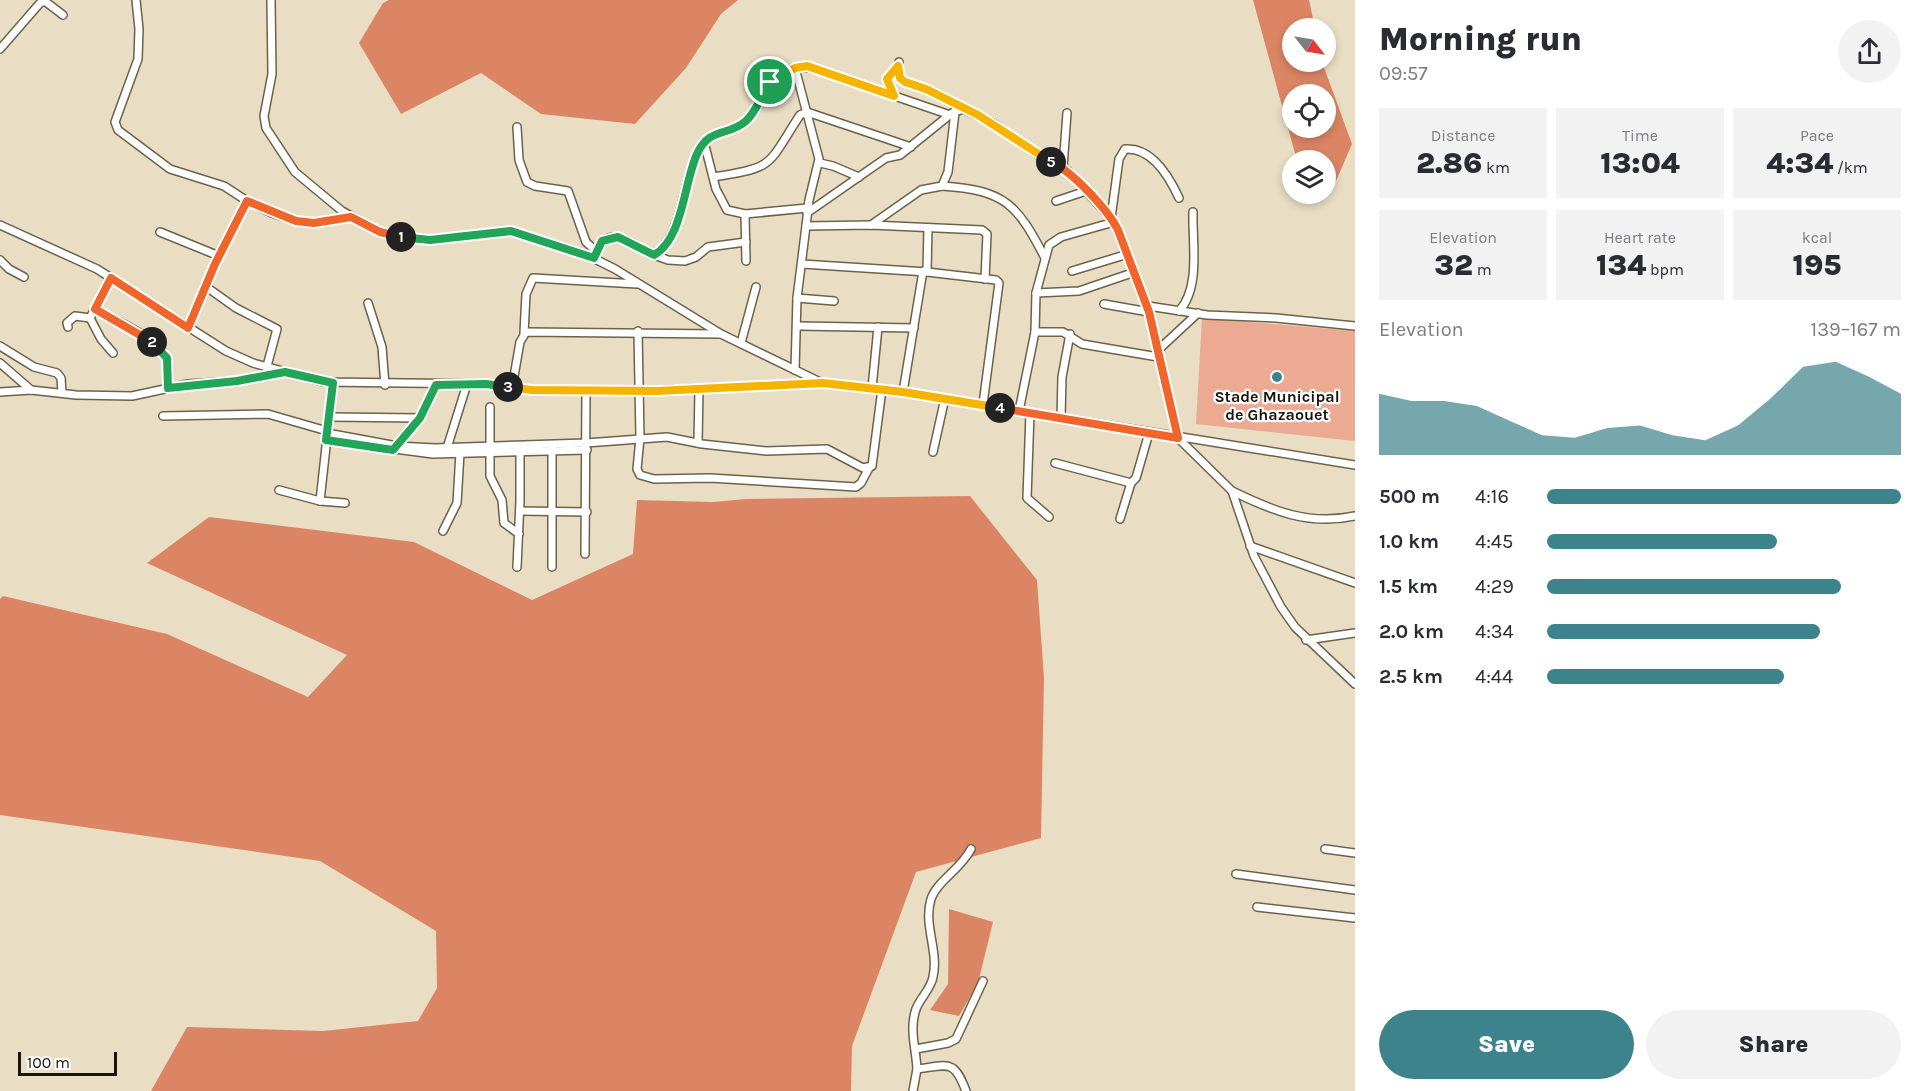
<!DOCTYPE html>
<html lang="en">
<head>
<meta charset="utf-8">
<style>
	:root { --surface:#fff; --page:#f2f2f3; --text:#2b2b33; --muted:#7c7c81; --accent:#3c838b }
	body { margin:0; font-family:Karla,sans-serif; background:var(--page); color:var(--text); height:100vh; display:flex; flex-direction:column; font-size:22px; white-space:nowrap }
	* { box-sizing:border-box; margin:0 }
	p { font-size:20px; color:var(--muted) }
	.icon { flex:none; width:33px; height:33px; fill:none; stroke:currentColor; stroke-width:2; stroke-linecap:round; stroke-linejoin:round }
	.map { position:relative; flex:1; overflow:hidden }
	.sheet { display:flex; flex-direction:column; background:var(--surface); width:570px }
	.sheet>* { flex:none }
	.needle { width:39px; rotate:121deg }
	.buttons { position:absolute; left:1282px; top:18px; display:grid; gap:12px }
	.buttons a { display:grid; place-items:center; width:54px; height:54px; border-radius:50%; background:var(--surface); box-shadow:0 3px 9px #0003; font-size:30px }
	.scale { position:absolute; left:18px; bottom:15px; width:99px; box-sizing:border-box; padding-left:6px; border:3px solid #1a160c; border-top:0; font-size:16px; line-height:21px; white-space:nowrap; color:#1a160c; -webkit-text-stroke:4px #fff; paint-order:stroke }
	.pin { position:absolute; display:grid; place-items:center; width:51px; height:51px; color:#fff; margin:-26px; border:3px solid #fff; border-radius:50%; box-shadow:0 2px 6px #0007 }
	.km { position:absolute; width:30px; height:30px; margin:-15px; border-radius:50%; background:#222; color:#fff; font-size:16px; line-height:30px; text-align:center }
	.round { display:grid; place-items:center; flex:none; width:63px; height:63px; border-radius:32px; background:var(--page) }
	.head { display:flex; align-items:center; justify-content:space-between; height:102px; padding:0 24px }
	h1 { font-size:33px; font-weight:800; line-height:45px }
	.figures { display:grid; grid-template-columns:repeat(3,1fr); gap:9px; height:102px; padding:6px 24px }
	.figures div { display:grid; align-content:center; border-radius:0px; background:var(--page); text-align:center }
	.figures b { font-size:30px; font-weight:800 }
	.figures small { font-size:16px; font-weight:400 }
	.figures p { font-size:16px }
	.chart { height:168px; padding:12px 24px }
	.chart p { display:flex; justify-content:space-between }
	.chart svg { width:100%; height:108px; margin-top:6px; fill:var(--accent); opacity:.7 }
	.button { display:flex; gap:12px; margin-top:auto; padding:12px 24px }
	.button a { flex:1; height:69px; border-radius:36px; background:var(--accent); color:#fff; font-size:24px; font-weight:800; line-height:69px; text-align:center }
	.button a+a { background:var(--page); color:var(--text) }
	ul { padding:0 24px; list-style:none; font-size:20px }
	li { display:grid; grid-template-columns:96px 72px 1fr; align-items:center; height:45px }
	li i { height:15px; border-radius:8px; background:var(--accent) }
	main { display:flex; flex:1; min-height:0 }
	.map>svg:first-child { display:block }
	.green { fill:#ebaa91 }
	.forest { fill:#db8564; fill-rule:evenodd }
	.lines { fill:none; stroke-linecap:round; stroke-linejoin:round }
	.street-casing { stroke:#6c624b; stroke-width:10 }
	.street { stroke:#fff; stroke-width:7 }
	.split-1-casing { stroke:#fff; stroke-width:12 }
	.split-2-casing { stroke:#fff; stroke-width:12 }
	.split-3-casing { stroke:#fff; stroke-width:12 }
	.split-4-casing { stroke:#fff; stroke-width:12 }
	.split-5-casing { stroke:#fff; stroke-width:12 }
	.split-6-casing { stroke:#fff; stroke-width:12 }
	.split-1 { stroke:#22a559; stroke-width:8 }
	.split-2 { stroke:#f0652b; stroke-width:8 }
	.split-3 { stroke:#22a559; stroke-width:8 }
	.split-4 { stroke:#f5b400; stroke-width:8 }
	.split-5 { stroke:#f0652b; stroke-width:8 }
	.split-6 { stroke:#f5b400; stroke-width:8 }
	.poi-dot { fill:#3c838b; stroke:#fff; stroke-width:2 }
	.labels { text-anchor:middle; stroke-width:4.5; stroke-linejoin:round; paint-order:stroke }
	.poi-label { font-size:16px; font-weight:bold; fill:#1a160c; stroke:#fff }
</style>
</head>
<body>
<main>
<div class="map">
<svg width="1355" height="1091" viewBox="0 0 1355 1091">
	<rect width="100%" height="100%" fill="#e9dec4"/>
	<polygon class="green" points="1202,318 1355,331 1355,441 1196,424"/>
	<g class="forest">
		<polygon points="389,0 738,0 721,14 686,68 635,124 541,114 481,73 401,114 359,43 383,3"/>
		<path d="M1253 0H1309L1315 28H1293V62H1322L1352 144 1336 181 1326 175V160H1302L1296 157ZM1326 94V128H1293V94Z"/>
		<polygon points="970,496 1037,580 1044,678 1041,838 916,872 852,1046 851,1091 151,1091 187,1027 323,1031 418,1021 437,988 436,931 320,861 0,815 0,599 3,596 167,634 308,697 347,655 147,563 209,517 414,542 532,600 633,554 637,500 713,502 746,499"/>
		<polygon points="949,909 993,922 978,983 959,1016 930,1010 948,984"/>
	</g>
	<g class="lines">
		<defs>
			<g id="street">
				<polyline points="136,0 139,29 138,59 115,122 118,130 170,169 224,186 247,201 272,213 296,221 314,223 351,217"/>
				<polyline points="271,0 272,74 264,116 266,128 295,172 342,211 380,232 407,238 430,240 511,231 585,254 615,269 721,334 820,382"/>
				<polyline points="0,49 41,2 46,2 63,15"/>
				<path d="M899 62C892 84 913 84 928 90 941 95 953 103 966 109"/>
				<polyline points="795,68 819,159 809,200 806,226"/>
				<polyline points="894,96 887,79 898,66"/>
				<polyline points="517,127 519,160 527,182 535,186 568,191 586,242 596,251"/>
				<polyline points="704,142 716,189 727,210 745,214 807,208"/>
				<polyline points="820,163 833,166 859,177"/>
				<polyline points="1063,167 1067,113"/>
				<path d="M713 177C776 167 766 167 800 115L807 112 911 147"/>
				<path d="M942 186C1005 190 1017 204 1045 258"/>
				<polyline points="1056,201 1086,191"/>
				<polyline points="807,213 886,158 900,155 952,113 963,109 993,123 1038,155 1068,171 1114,222 1149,312 1178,438 1232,491 1254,556 1281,607 1295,627 1355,684"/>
				<polyline points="745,214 746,261"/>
				<path d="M1111 218 1119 159 1125 149C1152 147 1169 176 1179 198"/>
				<polyline points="0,225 97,269 226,351 253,363 323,382 487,384 532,390 638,391 823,383 903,392 1355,465"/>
				<polyline points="871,225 921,190 942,186 948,172 955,112"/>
				<polyline points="160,232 219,256"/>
				<polyline points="654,255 668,260 685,261 696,257 708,247 746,242"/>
				<path d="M594 258C604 222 629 241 650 254L660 251C685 221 682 183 699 149 710 129 730 135 745 122 771 101 766 56 819 70L950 115"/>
				<polyline points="0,260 9,269 24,277"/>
				<polyline points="802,264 927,272 996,280 999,283 983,404"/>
				<polyline points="1072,271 1128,254"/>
				<polyline points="927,272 928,228"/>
				<polyline points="205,286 236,308 277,329 267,366"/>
				<polyline points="1036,293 1079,291 1135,272"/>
				<polyline points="797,298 834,301"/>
				<polyline points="368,303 382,347 385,385"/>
				<polyline points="1104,304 1149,312"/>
				<polyline points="1148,306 1207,315 1276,318 1355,326"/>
				<path d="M95 309C113 319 161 339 167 360 169 368 168 379 168 388"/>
				<path d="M1179 311C1201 288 1192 241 1193 212"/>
				<polyline points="90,318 101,339 113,353"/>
				<polyline points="798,326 914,328"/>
				<polyline points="68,327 67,323 75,316 90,318 111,278"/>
				<polyline points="188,328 215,264 247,201"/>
				<polyline points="638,331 640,438 637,469 640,475 654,479 710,478 856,487 861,483 869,468"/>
				<polyline points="1035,332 1063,332 1082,344 1158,357"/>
				<polyline points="524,333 526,294 533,278 637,284"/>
				<polyline points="741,343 756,287"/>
				<polyline points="0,346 34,367 57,373 61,378 62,393"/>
				<polyline points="1157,351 1198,313"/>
				<polyline points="0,363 31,390"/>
				<polyline points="795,370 797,298 806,226 871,225 982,230 987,234 985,279"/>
				<polyline points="512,388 520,342 526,332 719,334"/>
				<polyline points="872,388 878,327"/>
				<polyline points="0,392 31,390 76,395 132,396 188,384 237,381 285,372"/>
				<polyline points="903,392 923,271"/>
				<polyline points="490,407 490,476 502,500 504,523 519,534"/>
				<polyline points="1019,411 1035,332 1036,293 1049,245 1061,237 1114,222"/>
				<polyline points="1030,413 1027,498 1049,517"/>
				<polyline points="163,416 268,414 327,431"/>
				<polyline points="329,417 420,418"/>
				<polyline points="1061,418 1062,377 1070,334"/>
				<polyline points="327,433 397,446 435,448 586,443 667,437 702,444 766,451 827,449 863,468 872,466 882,389"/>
				<polyline points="326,440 433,454 587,450"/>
				<polyline points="698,443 699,389"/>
				<polyline points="552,446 552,567"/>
				<polyline points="394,448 424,412 436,385"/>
				<polyline points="446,451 467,384"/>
				<polyline points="933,452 945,398"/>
				<polyline points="1055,463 1131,483 1136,478 1149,433"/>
				<polyline points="279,490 320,501 345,503"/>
				<path d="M1232 491C1273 511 1309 526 1355 516"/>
				<polyline points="320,501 333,383"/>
				<polyline points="520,511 587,512"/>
				<polyline points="1120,519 1131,483"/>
				<polyline points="443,531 457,503 460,453"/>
				<polyline points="1250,546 1355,583"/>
				<polyline points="585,554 586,391"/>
				<polyline points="517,567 520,501 520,447"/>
				<polyline points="1306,640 1355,633"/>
				<polyline points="1325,849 1355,853"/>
				<polyline points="1236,874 1355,890"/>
				<polyline points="1257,907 1355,918"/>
				<polyline points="916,1049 948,1043 956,1039 983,981"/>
				<path d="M917 1069C916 1049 909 1029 916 1009 920 998 931 989 933 977 939 951 923 925 931 899 937 881 961 869 971 849"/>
				<path d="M913 1091 917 1069C949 1065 954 1059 966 1091"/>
			</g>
		</defs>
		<use href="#street" class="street-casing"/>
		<use href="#street" class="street"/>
	</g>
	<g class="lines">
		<defs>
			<path id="split-1" d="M401 237 430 240 511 231 594 258 602 241 618 237 654 255C683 239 684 182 697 154 710 126 728 137 746 121 757 111 762 94 770 82"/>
			<polyline id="split-2" points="152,342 95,309 111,278 188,328 215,264 247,201 296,221 314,223 351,217 380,232 401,237"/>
			<polyline id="split-3" points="152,342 167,358 168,388 237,381 285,372 333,383 326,440 393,450 420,418 436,385 486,384 508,387"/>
			<polyline id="split-4" points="508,387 532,390 657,391 823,383 903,392 1000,408"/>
			<path id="split-5" d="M1000 408 1178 438 1149 312 1118 230C1108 210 1072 171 1051 162"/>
			<polyline id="split-6" points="770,82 795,68 807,66 894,96 887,79 898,66 900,78 905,82 926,89 978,115 1051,162"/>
		</defs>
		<use href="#split-1" class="split-1-casing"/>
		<use href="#split-2" class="split-2-casing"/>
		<use href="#split-3" class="split-3-casing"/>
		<use href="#split-4" class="split-4-casing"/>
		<use href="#split-5" class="split-5-casing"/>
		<use href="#split-6" class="split-6-casing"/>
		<use href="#split-1" class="split-1"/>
		<use href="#split-2" class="split-2"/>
		<use href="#split-3" class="split-3"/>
		<use href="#split-4" class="split-4"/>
		<use href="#split-5" class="split-5"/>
		<use href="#split-6" class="split-6"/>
	</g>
	<circle class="poi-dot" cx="1277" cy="377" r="6"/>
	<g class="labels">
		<g class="poi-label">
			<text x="1277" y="402">Stade Municipal<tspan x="1277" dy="18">de Ghazaouet</tspan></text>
		</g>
	</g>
</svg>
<div class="buttons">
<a><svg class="needle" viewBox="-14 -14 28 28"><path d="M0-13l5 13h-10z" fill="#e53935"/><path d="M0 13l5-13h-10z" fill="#7c7c81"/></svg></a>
<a><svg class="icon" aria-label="locate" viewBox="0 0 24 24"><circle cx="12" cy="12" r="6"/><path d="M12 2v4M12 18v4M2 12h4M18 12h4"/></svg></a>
<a><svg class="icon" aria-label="layers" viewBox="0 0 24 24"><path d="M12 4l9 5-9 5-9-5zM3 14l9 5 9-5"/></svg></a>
</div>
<div class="scale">100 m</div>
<div class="pin" style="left:770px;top:82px;background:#1e9e55"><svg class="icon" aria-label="arrive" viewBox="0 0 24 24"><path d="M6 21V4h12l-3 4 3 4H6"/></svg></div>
<b class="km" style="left:401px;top:237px">1</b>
<b class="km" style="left:152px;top:342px">2</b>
<b class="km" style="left:508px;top:387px">3</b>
<b class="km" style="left:1000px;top:408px">4</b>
<b class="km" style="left:1051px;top:162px">5</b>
</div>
<section class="sheet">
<div class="head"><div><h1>Morning run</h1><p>09:57</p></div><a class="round"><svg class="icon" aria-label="share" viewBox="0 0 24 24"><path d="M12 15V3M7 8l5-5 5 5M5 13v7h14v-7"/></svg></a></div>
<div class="figures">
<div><p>Distance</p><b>2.86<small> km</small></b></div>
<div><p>Time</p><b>13:04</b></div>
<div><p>Pace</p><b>4:34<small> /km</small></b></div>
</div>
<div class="figures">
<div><p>Elevation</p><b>32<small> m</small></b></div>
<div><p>Heart rate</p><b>134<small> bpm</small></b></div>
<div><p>kcal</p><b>195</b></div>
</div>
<div class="chart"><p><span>Elevation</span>139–167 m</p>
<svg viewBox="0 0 160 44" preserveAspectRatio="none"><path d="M0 44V19L10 22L20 22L30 24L40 30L50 36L60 37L70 33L80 32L90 36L100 38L110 32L120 21L130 8L140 6L150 12L160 19V44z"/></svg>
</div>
<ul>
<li><b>500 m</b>4:16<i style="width:100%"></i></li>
<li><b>1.0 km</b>4:45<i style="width:65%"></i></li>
<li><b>1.5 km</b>4:29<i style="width:83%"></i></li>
<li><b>2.0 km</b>4:34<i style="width:77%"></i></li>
<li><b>2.5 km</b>4:44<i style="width:67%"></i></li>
</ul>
<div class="button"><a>Save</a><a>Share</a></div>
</section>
</main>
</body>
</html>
